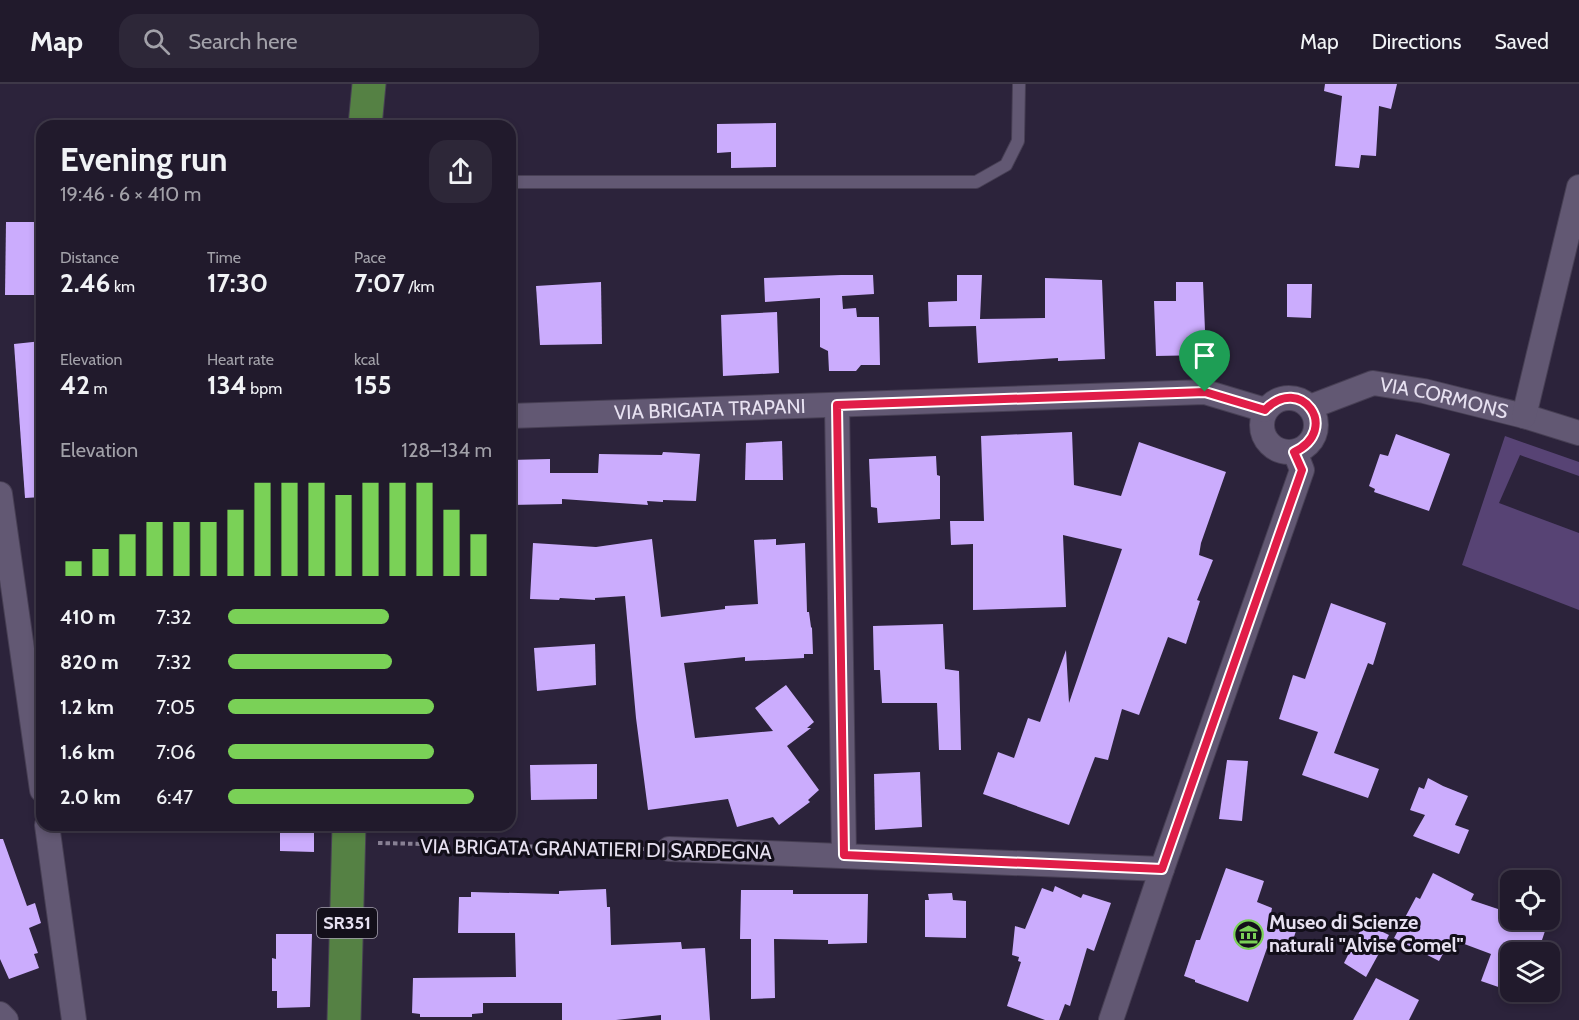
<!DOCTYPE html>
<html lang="en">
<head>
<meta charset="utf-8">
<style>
	:root { --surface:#211a2c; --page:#2d2738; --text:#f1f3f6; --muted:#a2a1a9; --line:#3e3848; --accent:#7ad157 }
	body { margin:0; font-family:Cabin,sans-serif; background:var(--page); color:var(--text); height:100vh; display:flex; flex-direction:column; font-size:22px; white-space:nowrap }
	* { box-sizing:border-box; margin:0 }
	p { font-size:20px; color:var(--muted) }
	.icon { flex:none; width:33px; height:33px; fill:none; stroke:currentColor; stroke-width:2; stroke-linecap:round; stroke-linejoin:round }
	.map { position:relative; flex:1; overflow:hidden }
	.details { position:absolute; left:36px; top:36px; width:480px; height:711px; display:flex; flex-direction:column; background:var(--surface); border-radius:18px; box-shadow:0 3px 9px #0003,0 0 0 2px var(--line) }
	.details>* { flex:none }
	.buttons { position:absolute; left:1500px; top:786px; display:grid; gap:12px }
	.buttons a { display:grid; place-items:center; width:60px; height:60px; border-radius:12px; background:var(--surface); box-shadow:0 3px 9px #0003,0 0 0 2px var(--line); font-size:30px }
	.pin { position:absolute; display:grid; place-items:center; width:51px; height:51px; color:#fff; margin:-62px -26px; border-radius:50% 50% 50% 0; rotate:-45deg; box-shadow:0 0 6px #0007 }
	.pin .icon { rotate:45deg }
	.round { display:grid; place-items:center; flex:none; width:63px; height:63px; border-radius:18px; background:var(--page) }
	.summary { display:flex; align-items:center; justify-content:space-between; height:102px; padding:0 24px }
	h1 { font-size:33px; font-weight:700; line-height:45px }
	.metrics { display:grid; grid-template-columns:repeat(3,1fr); gap:9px; height:102px; padding:6px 24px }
	.metrics div { display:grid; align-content:center }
	.metrics b { font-size:26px; font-weight:700 }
	.metrics small { font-size:16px; font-weight:400 }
	.metrics p { font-size:16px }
	.chart { height:168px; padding:12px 24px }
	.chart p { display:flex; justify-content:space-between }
	.chart svg { width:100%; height:108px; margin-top:6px; stroke:var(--accent); stroke-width:6 }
	ul { padding:0 24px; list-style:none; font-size:20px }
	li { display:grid; grid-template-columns:96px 72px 1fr; align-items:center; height:45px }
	li i { height:15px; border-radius:8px; background:var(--accent) }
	header { display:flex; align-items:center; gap:36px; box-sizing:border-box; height:84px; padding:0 30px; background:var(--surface); border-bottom:2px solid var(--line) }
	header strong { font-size:28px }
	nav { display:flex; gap:33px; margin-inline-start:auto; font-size:21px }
	.search { width:420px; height:54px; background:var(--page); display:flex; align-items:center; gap:15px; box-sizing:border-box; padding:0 21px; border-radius:18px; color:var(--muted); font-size:22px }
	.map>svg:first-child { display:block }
	.green { fill:#574374 }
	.building { fill:#cbacfd }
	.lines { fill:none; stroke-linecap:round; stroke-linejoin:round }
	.service-casing { stroke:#473f54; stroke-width:14 }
	.minor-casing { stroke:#473f54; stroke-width:26 }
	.primary-casing { stroke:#473f54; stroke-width:35 }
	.path { stroke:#888094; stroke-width:4; stroke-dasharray:4.5 3; stroke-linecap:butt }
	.service { stroke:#625873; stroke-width:12 }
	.minor { stroke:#625873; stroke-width:24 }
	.primary { stroke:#558144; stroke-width:33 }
	.route-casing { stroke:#fff; stroke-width:12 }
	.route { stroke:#e11d48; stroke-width:8 }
	.labels { text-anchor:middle; stroke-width:6; stroke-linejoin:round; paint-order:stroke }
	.shield { fill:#130f1a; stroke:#a7a2b0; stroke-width:1.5 }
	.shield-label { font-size:18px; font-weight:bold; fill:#e7e1f1 }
	.street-label { font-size:20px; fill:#e7e1f1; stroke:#130f1a }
	.poi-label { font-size:20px; font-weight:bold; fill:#e7e1f1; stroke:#130f1a; text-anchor:start }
</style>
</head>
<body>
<header>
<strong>Map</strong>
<div class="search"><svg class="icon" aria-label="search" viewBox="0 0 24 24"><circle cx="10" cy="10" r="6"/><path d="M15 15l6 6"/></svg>Search here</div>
<nav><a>Map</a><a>Directions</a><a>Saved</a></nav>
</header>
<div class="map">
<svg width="1579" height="936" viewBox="0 0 1579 936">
	<rect width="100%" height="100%" fill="#2c233b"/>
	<polygon class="green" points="1505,352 1579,378 1579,392 1520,371 1499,419 1579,449 1579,526 1462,481"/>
	<g class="building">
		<polygon points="1325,0 1397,0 1391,25 1379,22 1376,72 1361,71 1359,84 1335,82 1342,12 1324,7"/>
		<polygon points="776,39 776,83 731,84 731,68 717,69 717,40"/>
		<polygon points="6,138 42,138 42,211 5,211"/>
		<polygon points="841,191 873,191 874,210 842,212 843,225 856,224 857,233 879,233 880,281 861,281 856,287 829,287 828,267 820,263 820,214 765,218 764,194"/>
		<polygon points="957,191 982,191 980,235 1045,234 1045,194 1102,196 1105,275 1058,277 1058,274 978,279 976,242 929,243 928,218 957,217"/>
		<polygon points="601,198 602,260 540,261 536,202"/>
		<polygon points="1176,198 1203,198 1206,271 1156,272 1154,217 1176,217"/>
		<polygon points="1287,200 1312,200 1311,234 1287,233"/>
		<polygon points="777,228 779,289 723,292 721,231"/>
		<polygon points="42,257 42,413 25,414 14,260"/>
		<polygon points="1072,348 1074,401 1121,412 1139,358 1226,388 1201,459 1199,471 1213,476 1197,516 1200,517 1186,560 1168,553 1139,631 1122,625 1108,676 1095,673 1069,741 983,710 998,668 1014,674 1028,634 1040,638 1066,566 1069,619 1122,465 1063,451 1066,523 973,526 973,460 951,461 950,437 984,437 981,352"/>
		<polygon points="1396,350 1450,370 1429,427 1374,408 1375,405 1369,402 1380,370 1388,372"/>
		<polygon points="782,357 783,396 745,396 746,359"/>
		<polygon points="663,368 700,370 696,417 663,416 663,418 647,417 648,421 562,415 562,420 510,421 510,376 550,375 550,389 598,389 599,370 662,371"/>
		<polygon points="936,372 937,391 940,392 940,435 878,439 877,424 871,423 869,375"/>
		<polygon points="652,455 661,533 725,525 725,522 758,520 754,456 776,455 776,461 805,459 807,528 809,528 811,543 812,544 813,570 804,570 804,574 745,577 745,573 684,579 695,654 773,647 755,624 786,601 814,638 807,644 811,644 787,662 819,706 808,716 810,718 779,741 773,733 737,743 728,715 648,726 636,634 625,512 595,514 595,516 560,514 559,516 530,515 533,459 596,463"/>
		<polygon points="1331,519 1386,539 1373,581 1368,579 1334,669 1379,685 1368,714 1302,691 1318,648 1279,635 1293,591 1305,595"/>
		<polygon points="943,540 945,585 959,587 961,666 939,666 937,619 882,619 880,586 874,586 873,542"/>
		<polygon points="595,560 596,601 537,607 534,564"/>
		<polygon points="1227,676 1248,677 1242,737 1219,735"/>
		<polygon points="597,680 597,715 531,716 530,681"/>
		<polygon points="920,688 922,743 875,746 874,690"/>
		<polygon points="1428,694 1443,702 1468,712 1455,741 1469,746 1459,770 1413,752 1425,731 1410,726 1419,703 1424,705"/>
		<polygon points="280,741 314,741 314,768 280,767"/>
		<polygon points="0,755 3,755 27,822 35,819 41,839 29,844 38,869 34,870 39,884 9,895 0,875"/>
		<polygon points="1226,784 1264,797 1257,818 1272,824 1270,834 1297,844 1288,871 1267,864 1248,918 1195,898 1195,896 1184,892 1196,856 1200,856"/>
		<polygon points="1433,789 1474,810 1471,816 1510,829 1510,836 1531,836 1547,841 1538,868 1510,868 1510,907 1481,897 1491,870 1451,855 1439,877 1394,854 1416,813 1420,815"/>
		<polygon points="1055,802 1081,814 1083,810 1111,819 1094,867 1087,864 1070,922 1065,920 1059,936 1045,936 1007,922 1021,878 1018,877 1019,873 1012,871 1015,842 1025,845 1042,804 1053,808"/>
		<polygon points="606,805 607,823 610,823 611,861 681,858 682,865 705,864 710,936 661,936 661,931 616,936 562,936 562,919 483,919 483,929 472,930 472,933 420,933 420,930 412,929 413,894 516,893 515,849 458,849 459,813 471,813 471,808 559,810 559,807"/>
		<polygon points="741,806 793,806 793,810 868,810 867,859 828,860 828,856 774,855 775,914 751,915 751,855 740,855"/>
		<polygon points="952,809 953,816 966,817 966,854 925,853 925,816 929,816 928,810"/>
		<polygon points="1364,839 1389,851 1366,893 1344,879"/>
		<polygon points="276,850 312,850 310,923 277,924 277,907 272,907 272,874 276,875"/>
		<polygon points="1376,894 1419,916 1409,936 1353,936"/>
	</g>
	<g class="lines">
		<defs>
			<polyline id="service" points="510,98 976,98 1006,81 1018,57 1019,0"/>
			<g id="minor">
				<circle cx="1289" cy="341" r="27"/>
				<polyline points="837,321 844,771"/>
				<path id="s1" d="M1310 323 1373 299 1424 307 1524 332 1579 349"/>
				<path id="s2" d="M510 332 1205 308 1265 326"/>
				<polyline points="1524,332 1579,103"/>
				<polyline points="0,410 42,706"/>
				<polyline points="47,741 74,936"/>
				<polyline points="669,765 1162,785"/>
				<polyline points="0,930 6,936"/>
				<polyline points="1111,936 1162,785 1302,386 1295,368"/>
			</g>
			<g id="primary">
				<polyline points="365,42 369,0"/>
				<polyline points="344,936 349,741"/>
			</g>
		</defs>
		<use href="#service" class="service-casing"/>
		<use href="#minor" class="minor-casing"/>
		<use href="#primary" class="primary-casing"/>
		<polyline class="path" points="378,759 644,765"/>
		<use href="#service" class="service"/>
		<use href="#minor" class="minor"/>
		<use href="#primary" class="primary"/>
	</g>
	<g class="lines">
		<defs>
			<path id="route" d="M1205 308 1265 326C1300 289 1342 345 1294 368L1302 386 1162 785 844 771 837 321Z"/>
		</defs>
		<use href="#route" class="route-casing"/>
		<use href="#route" class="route"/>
	</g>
	<defs>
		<symbol id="museum-ring" viewBox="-11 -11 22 22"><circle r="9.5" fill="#130f1a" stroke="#7ad157" stroke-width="1.5"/><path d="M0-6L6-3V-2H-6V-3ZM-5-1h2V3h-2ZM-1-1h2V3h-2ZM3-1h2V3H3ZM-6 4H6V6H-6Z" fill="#7ad157"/></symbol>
	</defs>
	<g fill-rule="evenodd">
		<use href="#museum-ring" x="1232" y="834" width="33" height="33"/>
	</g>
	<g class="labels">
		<rect class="shield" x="317" y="824" width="60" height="30" rx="4.5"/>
		<g class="shield-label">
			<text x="347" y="845">SR351</text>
		</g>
		<g class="street-label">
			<text dy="7" stroke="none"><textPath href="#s1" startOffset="140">VIA CORMONS</textPath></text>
			<text dy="7" stroke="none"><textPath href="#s2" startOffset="200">VIA BRIGATA TRAPANI</textPath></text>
			<text transform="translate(596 765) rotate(1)" y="7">VIA BRIGATA GRANATIERI DI SARDEGNA</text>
		</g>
		<g class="poi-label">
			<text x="1269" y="845">Museo di Scienze<tspan x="1269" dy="23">naturali "Alvise Comel"</tspan></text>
		</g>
	</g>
</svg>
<div class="buttons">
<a><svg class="icon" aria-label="locate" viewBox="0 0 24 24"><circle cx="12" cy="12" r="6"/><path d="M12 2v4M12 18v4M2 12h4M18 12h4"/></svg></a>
<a><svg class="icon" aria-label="layers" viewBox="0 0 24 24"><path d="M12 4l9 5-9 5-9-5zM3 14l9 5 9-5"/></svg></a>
</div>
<div class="pin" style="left:1205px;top:308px;background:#1e9e55"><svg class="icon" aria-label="arrive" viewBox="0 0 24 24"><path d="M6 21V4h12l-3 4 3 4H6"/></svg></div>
<section class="details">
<div class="summary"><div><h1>Evening run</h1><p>19:46 · 6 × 410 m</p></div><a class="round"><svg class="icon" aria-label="share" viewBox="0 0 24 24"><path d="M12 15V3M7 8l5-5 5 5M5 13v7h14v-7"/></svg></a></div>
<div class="metrics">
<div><p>Distance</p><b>2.46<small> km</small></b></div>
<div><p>Time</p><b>17:30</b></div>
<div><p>Pace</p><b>7:07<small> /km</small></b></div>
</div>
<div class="metrics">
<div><p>Elevation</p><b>42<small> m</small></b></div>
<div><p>Heart rate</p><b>134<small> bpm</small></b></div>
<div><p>kcal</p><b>155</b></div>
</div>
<div class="chart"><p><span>Elevation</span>128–134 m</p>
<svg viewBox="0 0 160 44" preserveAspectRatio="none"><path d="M5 44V38M15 44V33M25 44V27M35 44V22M45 44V22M55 44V22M65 44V17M75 44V6M85 44V6M95 44V6M105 44V11M115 44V6M125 44V6M135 44V6M145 44V17M155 44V27"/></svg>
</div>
<ul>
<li><b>410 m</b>7:32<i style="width:61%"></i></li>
<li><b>820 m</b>7:32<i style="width:62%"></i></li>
<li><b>1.2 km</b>7:05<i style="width:78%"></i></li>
<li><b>1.6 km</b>7:06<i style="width:78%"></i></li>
<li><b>2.0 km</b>6:47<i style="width:93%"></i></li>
</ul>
</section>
</div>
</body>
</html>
